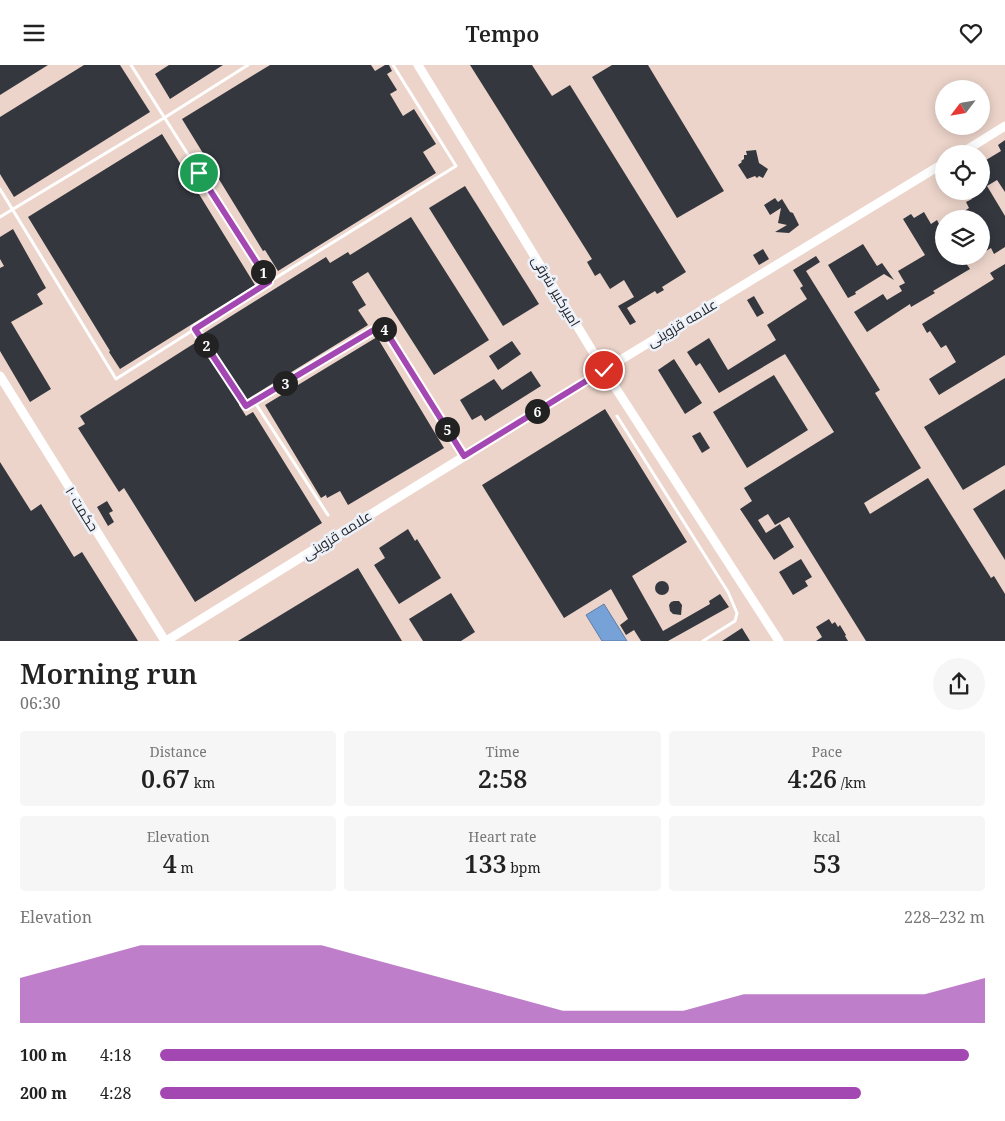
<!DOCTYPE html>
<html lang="en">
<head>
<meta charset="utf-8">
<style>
	:root { --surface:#fff; --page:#f6f6f6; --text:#222; --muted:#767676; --accent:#a348b3 }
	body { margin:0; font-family:"Noto Serif",Cairo,serif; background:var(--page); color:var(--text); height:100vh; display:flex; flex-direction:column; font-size:19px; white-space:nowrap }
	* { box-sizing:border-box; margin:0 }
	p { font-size:16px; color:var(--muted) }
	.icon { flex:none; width:28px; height:28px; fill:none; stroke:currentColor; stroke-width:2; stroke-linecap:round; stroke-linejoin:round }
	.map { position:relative; height:576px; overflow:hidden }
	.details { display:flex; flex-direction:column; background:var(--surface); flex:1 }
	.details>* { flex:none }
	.needle { width:32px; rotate:239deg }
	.buttons { position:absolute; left:935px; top:15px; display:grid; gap:10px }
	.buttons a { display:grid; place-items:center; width:55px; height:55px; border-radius:50%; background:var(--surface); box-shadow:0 2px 12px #0003; font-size:25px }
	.pin { position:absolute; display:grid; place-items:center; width:42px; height:42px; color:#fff; margin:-21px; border:2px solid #fff; border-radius:50%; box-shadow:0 1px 5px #0007 }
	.km { position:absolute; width:25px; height:25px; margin:-12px; border-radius:50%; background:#222; color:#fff; font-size:14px; line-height:25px; text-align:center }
	.round { display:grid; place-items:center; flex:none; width:52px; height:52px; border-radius:26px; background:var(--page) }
	.head { display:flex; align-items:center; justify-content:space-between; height:85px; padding:0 20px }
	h1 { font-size:28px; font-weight:600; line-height:38px }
	.stats { display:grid; grid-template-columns:repeat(3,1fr); gap:8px; height:85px; padding:5px 20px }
	.stats div { display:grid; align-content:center; border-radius:5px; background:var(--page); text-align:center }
	.stats b { font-size:25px; font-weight:600 }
	.stats small { font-size:14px; font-weight:400 }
	.stats p { font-size:14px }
	.chart { height:140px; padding:10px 20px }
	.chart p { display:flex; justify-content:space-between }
	.chart svg { width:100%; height:90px; margin-top:5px; fill:var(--accent); opacity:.7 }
	ul { padding:0 20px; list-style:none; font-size:16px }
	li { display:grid; grid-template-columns:80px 60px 1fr; align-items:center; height:38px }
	li i { height:12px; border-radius:6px; background:var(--accent) }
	header { display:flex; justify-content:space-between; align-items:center; height:65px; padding:0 20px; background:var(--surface); font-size:22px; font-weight:600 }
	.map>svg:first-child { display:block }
	.industrial { fill:#ecd4ca; fill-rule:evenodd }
	.water { fill:#77a2d8; stroke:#5f7da4 }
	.building { fill:#34373e }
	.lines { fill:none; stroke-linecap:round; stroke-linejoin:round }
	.lane { stroke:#fff; stroke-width:3 }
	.secondary { stroke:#fff; stroke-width:9 }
	.route-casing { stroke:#fff; stroke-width:10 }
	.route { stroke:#a348b3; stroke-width:6 }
	.labels { text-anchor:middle; stroke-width:5; stroke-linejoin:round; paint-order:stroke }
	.street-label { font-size:14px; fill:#27282b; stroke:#edf1f9 }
</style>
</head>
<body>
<header><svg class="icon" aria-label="menu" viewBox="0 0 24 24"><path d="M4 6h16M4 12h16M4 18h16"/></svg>Tempo<svg class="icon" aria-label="heart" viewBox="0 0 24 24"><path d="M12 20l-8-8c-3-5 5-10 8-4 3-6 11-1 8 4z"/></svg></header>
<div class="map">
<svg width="1005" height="576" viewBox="0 0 1005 576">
	<rect width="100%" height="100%" fill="#e0e3ec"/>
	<path class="industrial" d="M0 0H1005V576H0ZM944 24H981V61H944ZM944 89H981V126H944ZM944 154H981V191H944Z"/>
	<polygon class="water" points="604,539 627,576 602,576 586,550"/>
	<g class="building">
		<polygon points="0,0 48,0 0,30"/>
		<polygon points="84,0 120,0 150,47 14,132 0,109 0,52"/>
		<polygon points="169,0 223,0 170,34 155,9"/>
		<polygon points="270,0 371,0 375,6 385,0 389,0 392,6 387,9 397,25 390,29 403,51 414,44 436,79 423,87 436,108 278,206 265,185 263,186 182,54"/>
		<polygon points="470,0 532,0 552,31 570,20 686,207 662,222 664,225 657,229 655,226 627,243 636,257 630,260 618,241 634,232 624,215 610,224 600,208 595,211 587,197 592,194"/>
		<polygon points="612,0 648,0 724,126 677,153 592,12"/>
		<polygon points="162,69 255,220 120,304 109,287 110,286 28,152"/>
		<polygon points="1005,75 1005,127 997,115 987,121 1005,151 1005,182 994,189 991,183 981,189 981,154 952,154 969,143 966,137 972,134 967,126 981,126 981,98 1001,86 998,80"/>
		<polygon points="756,85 759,98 768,104 763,113 759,111 757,113 755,111 747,114 738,100 742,97 741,96 744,94 744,90 747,90 746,86"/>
		<polygon points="465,121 539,239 503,261 429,143"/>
		<polygon points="775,133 778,137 782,134 790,147 793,148 799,160 789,168 775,167 787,160 778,158 781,143 770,150 764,140"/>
		<polygon points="924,147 931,159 937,155 940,161 944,159 944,191 978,191 966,198 970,204 933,226 935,228 911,242 910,239 867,267 854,247 883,229 887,235 902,226 899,221 905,218 898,206 925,190 903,154 911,149 914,153"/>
		<polygon points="411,152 489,275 434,310 368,207 352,217 366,240 358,245 368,260 246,335 204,272 204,268 326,192 330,198 348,187 350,190"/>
		<polygon points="13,164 46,223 37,229 43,239 11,257 51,324 30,337 0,286 0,203 4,201 0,194 0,172"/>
		<polygon points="863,179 877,201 882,198 894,215 884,209 855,227 856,229 848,233 828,200"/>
		<polygon points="763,184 769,194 759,200 753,190"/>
		<polygon points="816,191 820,197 806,206 880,325 875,328 921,403 864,438 870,449 928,413 991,513 994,511 1005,529 1005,576 866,576 789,452 775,460 768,449 758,455 766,468 780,459 794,482 774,495 740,444 752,436 744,423 834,367 785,289 719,328 700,298 696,301 687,287 709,273 728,305 776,275 767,260 807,234 800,223 803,221 793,205"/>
		<polygon points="1005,199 1005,290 939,330 929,314 956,297 946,280 941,283 930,266 927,268 922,259 994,214 990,208"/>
		<polygon points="754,231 764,248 757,252 747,235"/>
		<polygon points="377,272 444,383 348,440 340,426 327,433 326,430 321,433 265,340"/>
		<polygon points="198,276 241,339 239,340 246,351 253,347 322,458 195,537 124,423 119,427 78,363 85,359 80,351"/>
		<polygon points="512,276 521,289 498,305 489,291"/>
		<polygon points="674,294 702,338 685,349 658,305"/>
		<polygon points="531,306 541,321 485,356 481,350 472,355 460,335 494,314 502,325"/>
		<polygon points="774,310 808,365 747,403 713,347"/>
		<polygon points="1005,313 1005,400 963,425 924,362"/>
		<polygon points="605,344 687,477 632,511 663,566 710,539 709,536 720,529 729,542 668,576 641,576 634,565 626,570 620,560 628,554 611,524 564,553 482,420"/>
		<polygon points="700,367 710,383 702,388 692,371"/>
		<polygon points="0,397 31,446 41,439 74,492 82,487 138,576 0,576"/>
		<polygon points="1005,424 1005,495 973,444"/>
		<polygon points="107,436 113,446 109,448 114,457 108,461 97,442"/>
		<polygon points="408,464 415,476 417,474 441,513 399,539 374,500 385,493 379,483"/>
		<polygon points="801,494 812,512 805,516 808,521 793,530 779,507"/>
		<polygon points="358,503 402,576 238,576"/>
		<circle cx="662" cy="523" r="7"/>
		<polygon points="451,528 475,567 461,576 423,576 409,554"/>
		<polygon points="674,536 679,536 682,540 681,550 673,549 670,546 669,540 671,537"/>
		<polygon points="829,554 832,559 835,557 838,562 840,560 846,570 845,571 848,576 816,576 822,572 816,562"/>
		<polygon points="742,563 750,576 722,576"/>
	</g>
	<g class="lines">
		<g class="lane">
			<polyline points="131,0 269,217 456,101 393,0"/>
			<polyline points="0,124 116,314 269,217"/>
			<polyline points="0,152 164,53 248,0"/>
			<polyline points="195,264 246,341 382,260 464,391"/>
			<polyline points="254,336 328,450"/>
			<polyline points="617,351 728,527 737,548 735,556 703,576"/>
		</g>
		<g class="secondary">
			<polyline points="418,0 604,305 779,576"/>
			<polyline points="960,89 1005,61"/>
			<polyline points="0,311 165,576"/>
			<polyline points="166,576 604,305 944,98"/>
		</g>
	</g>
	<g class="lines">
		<defs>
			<polyline id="route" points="199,108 269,217 195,264 246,341 382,260 464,391 604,305"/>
		</defs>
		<use href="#route" class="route-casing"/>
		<use href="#route" class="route"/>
	</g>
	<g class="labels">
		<g class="street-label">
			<text transform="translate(556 226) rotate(59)" y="5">امیرکبیر شرقی</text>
			<text transform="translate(682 258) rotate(-31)" y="5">علامه قزوینی</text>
			<text transform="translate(82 444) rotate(58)" y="5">حکمت ۱۰</text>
			<text transform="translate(337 470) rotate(-32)" y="5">علامه قزوینی</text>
		</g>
	</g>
</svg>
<div class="buttons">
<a><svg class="needle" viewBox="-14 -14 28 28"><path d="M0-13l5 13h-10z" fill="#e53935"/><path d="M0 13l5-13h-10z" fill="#767676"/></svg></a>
<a><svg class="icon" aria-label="locate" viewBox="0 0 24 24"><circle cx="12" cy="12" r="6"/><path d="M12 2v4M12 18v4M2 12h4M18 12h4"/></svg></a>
<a><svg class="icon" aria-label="layers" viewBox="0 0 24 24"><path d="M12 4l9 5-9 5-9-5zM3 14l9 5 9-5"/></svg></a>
</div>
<div class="pin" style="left:199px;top:108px;background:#1e9e55"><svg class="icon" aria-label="arrive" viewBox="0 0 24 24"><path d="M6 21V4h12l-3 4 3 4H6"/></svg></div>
<div class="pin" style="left:604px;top:305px;background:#d93025"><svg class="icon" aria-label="check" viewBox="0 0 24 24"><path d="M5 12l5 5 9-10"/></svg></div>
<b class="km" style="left:263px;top:207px">1</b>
<b class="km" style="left:206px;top:280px">2</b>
<b class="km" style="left:285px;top:318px">3</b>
<b class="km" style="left:384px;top:264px">4</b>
<b class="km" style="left:447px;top:364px">5</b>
<b class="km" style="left:537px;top:346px">6</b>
</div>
<section class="details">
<div class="head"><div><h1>Morning run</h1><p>06:30</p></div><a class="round"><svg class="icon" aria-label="share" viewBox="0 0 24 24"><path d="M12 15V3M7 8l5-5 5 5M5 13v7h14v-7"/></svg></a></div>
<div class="stats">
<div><p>Distance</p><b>0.67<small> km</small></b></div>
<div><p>Time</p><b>2:58</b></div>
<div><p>Pace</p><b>4:26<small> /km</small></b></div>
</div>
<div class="stats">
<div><p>Elevation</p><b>4<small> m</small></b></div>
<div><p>Heart rate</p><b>133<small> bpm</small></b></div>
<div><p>kcal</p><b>53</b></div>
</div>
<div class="chart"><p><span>Elevation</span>228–232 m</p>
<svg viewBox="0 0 160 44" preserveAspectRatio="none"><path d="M0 44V22L10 14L20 6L30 6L40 6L50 6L60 14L70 22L80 30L90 38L100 38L110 38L120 30L130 30L140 30L150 30L160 22V44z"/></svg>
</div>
<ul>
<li><b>100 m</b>4:18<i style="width:98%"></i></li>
<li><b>200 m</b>4:28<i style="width:85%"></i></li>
</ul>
</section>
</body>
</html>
